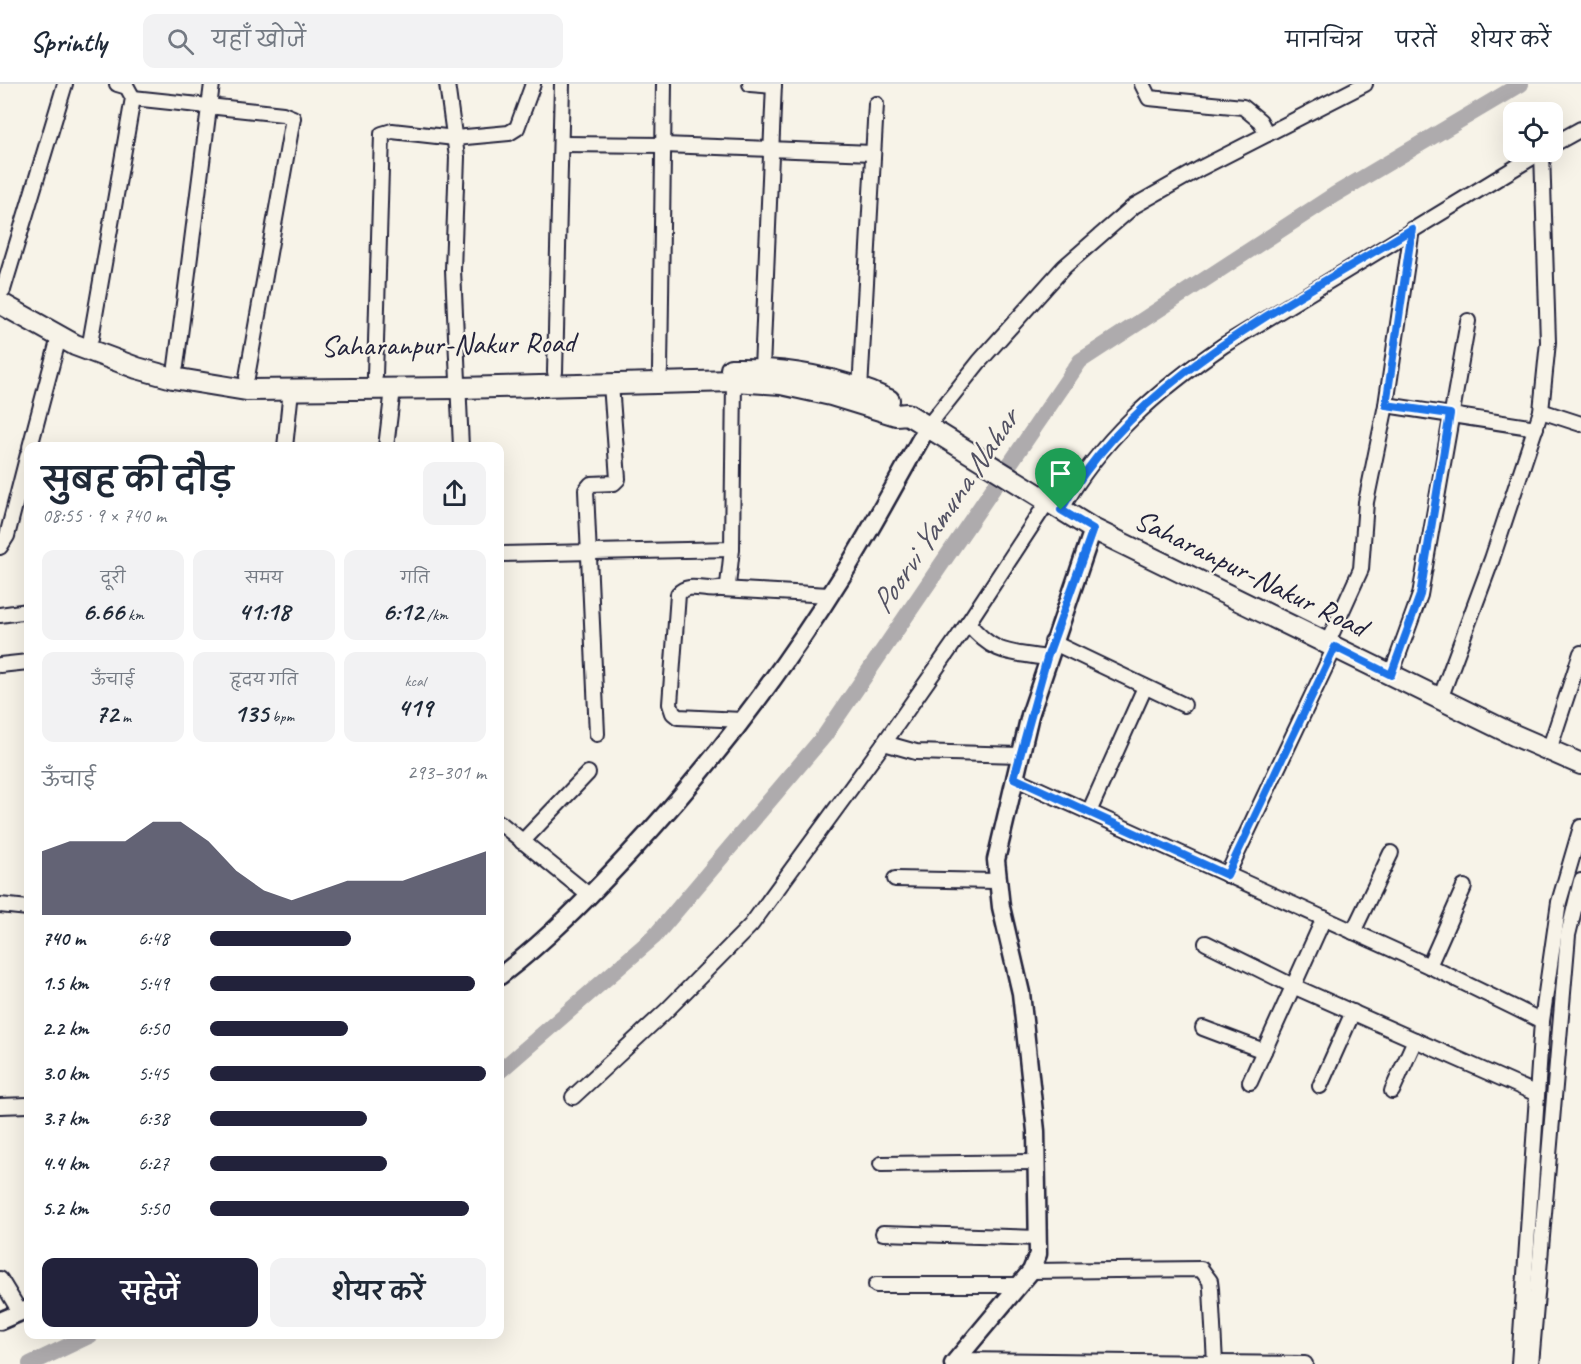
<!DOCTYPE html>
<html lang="hi">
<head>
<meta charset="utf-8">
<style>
	:root { --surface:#fff; --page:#f2f2f3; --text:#1f2937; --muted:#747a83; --line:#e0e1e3; --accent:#22223b }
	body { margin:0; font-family:Caveat,"Playpen Sans Deva",sans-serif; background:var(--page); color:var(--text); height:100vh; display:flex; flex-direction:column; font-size:22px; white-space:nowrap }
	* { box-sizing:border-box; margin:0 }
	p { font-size:20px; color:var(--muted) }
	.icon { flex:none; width:33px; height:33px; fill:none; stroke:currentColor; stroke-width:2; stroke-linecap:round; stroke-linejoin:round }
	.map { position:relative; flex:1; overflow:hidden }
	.sheet { position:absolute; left:24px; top:358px; width:480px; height:897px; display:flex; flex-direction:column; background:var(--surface); border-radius:12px; box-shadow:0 6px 24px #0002 }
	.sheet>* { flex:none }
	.controls { position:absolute; left:1503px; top:18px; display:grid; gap:12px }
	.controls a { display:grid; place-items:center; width:60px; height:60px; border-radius:12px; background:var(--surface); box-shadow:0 6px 24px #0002; font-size:30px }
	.pin { position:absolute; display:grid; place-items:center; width:51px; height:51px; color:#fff; margin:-62px -26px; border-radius:50% 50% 50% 0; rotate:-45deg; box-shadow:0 0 6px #0007 }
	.pin .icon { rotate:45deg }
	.round { display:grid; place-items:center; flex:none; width:63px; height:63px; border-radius:12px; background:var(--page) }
	.summary { display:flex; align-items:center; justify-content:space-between; height:102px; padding:0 18px }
	h1 { font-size:33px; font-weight:600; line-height:45px }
	.metrics { display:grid; grid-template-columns:repeat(3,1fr); gap:9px; height:102px; padding:6px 18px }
	.metrics div { display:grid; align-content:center; border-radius:12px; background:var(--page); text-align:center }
	.metrics b { font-size:26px; font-weight:600 }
	.metrics small { font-size:16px; font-weight:400 }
	.metrics p { font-size:16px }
	.chart { height:168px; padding:12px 18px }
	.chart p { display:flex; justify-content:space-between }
	.chart svg { width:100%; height:108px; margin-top:6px; fill:var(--accent); opacity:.7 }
	.primary-button { display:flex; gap:12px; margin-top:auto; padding:12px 18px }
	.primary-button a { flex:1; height:69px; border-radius:12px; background:var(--accent); color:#fff; font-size:24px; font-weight:600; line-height:69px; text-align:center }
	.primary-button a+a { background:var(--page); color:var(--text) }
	ul { padding:0 18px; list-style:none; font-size:20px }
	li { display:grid; grid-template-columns:96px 72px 1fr; align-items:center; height:45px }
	li i { height:15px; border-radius:8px; background:var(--accent) }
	header { display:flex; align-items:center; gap:36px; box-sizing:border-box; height:84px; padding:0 30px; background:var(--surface); border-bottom:2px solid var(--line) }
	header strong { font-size:28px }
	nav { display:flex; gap:33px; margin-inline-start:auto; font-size:21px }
	.search { width:420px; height:54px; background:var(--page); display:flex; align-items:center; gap:15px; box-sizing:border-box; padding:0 21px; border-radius:12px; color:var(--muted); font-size:22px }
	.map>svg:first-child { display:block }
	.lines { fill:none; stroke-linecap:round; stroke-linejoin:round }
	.canal { stroke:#aeabad; stroke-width:16 }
	.minor-casing { stroke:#22223b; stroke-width:18 }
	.tertiary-casing { stroke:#22223b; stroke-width:21 }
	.secondary-casing { stroke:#22223b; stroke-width:24 }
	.minor { stroke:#f7f3e8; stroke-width:14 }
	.tertiary { stroke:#f7f3e8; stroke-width:16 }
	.secondary { stroke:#f7f3e8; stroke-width:20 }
	.route-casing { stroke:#fff; stroke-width:12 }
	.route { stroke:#1a73e8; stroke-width:8 }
	.labels { text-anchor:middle; stroke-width:4.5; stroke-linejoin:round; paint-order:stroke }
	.street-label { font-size:30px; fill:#22223b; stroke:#f7f3e8 }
	.water-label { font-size:32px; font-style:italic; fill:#535263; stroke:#f7f3e8 }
</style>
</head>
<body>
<header>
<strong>Sprintly</strong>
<div class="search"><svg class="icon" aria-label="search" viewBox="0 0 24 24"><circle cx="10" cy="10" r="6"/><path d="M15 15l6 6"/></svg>यहाँ खोजें</div>
<nav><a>मानचित्र</a><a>परतें</a><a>शेयर करें</a></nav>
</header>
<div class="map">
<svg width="1581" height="1280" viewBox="0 0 1581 1280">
	<rect width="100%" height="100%" fill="#f7f3e8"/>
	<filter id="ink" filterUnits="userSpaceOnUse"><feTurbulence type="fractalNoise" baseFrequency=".0167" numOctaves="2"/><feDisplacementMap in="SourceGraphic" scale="12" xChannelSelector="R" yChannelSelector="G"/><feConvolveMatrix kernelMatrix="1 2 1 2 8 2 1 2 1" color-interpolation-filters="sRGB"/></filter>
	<g filter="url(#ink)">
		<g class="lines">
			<g class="canal">
				<polyline points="500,987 654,853 825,651 1080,277 1334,111 1521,0"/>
				<polyline points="30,1280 91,1251"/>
			</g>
			<defs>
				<g id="minor">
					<polyline points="447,0 457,73 453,186 461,363"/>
					<polyline points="750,0 774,2"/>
					<polyline points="1142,0 1149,14 1243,23 1260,37 1267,50"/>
					<polyline points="133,14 283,30 293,34 247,293"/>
					<polyline points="561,60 663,61 873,69"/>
					<polyline points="1552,61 1581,45"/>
					<polyline points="3,206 65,0"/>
					<polyline points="91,254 133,14 127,3 117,0"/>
					<polyline points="176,282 212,0"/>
					<polyline points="762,285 774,0"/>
					<polyline points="660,286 664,0"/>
					<polyline points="555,288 562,0"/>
					<polyline points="375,292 382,50 392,47 455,54 509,49 517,44 533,0"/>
					<polyline points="860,306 876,20"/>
					<polyline points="1386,321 1536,344"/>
					<polyline points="1541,327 1581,340"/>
					<polyline points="928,342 979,278 1064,183 1134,122 1201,84 1365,0"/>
					<polyline points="30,363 59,253"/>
					<polyline points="285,363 291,306"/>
					<polyline points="386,363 393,305"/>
					<path d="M1061 426C1100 356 1158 306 1224 261L1541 68"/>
					<polyline points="0,463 7,452 28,370"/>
					<path d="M732 465 728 501C712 513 691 495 678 510L670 620 673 629 678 633 742 636"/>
					<polyline points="500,470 732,465 734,297"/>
					<polyline points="722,505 829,511"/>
					<polyline points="0,531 28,527"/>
					<path d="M968 539C994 571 1009 568 1047 574"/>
					<polyline points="1052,558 1184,621"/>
					<polyline points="1327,560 1361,485 1366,418 1386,321 1412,145"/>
					<polyline points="0,581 28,578"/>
					<polyline points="1391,591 1420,511 1468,237"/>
					<polyline points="1440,615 1492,475 1541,327 1548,258 1542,68"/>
					<polyline points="597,650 586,406 591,400 614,399 618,395 611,300"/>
					<polyline points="884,659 916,668 1020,671"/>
					<polyline points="1549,666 1581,569"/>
					<polyline points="1014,694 1429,882 1542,937"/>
					<polyline points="1089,728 1145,603"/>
					<polyline points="500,739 590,812"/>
					<polyline points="522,758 588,689"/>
					<polyline points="1227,791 1335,563"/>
					<polyline points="895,795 996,797"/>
					<polyline points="0,821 28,824"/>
					<polyline points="1353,848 1391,769"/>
					<polyline points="1206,859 1293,902 1537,1010"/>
					<polyline points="1429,882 1464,803"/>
					<polyline points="1203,944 1264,967"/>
					<polyline points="1250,998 1324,834"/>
					<polyline points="1320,1002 1353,928"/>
					<polyline points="1392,1007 1415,956"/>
					<polyline points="573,1013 667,926 751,841 884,659 968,539 1048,417"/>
					<polyline points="0,1022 28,1021"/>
					<polyline points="881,1080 1037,1078"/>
					<polyline points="883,1149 1038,1154"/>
					<polyline points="1031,1187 1201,1185 1210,1197 1211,1205 1215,1279"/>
					<polyline points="0,1195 20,1228"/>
					<polyline points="876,1201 1019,1201"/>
					<polyline points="956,1276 1305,1280"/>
					<polyline points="1519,1280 1542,937 1559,818 1581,743"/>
					<polyline points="1531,1280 1568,851 1581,797"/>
				</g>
				<g id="tertiary">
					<path d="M500 892C547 856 588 814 629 770 709 684 782 589 844 489 874 441 900 391 928 342"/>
					<polyline points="0,1237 28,1225"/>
					<polyline points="953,1280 1031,1187 1038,1170 1036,1047 1021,909 1001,823 996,776 1030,631 1093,445"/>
				</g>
				<g id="secondary">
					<polyline points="0,219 75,261 137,284 173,294 246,306 459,304 734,297 781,300 831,311 896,331 907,330 1093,445 1514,651 1581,680"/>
					<path d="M731 285C784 284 841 294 889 316"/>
				</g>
			</defs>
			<use href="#minor" class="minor-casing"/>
			<use href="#tertiary" class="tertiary-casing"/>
			<use href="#secondary" class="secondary-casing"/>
			<use href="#minor" class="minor"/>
			<use href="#tertiary" class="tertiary"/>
			<use href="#secondary" class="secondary"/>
		</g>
	</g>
	<g class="lines" filter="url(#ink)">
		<defs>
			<path id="route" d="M1412 145 1386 321 1450 330 1420 511 1391 591 1335 563 1227 791 1014 694 1047 574 1093 445 1061 426C1134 294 1287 222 1412 145Z"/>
		</defs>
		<use href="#route" class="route-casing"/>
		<use href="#route" class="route"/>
	</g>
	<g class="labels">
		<g class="street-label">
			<text transform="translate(448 260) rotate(-1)" y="10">Saharanpur-Nakur Road</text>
			<text transform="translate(1251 489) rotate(26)" y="10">Saharanpur-Nakur Road</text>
		</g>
		<g class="water-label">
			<text transform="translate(944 427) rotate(-56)" y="11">Poorvi Yamuna Nahar</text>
		</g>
	</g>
</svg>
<div class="controls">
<a><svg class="icon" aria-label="locate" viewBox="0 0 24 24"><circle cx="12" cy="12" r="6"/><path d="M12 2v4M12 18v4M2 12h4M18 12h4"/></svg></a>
</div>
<div class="pin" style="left:1061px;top:426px;background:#1e9e55"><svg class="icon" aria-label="arrive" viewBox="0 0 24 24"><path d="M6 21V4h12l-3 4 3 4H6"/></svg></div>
<section class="sheet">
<div class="summary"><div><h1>सुबह की दौड़</h1><p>08:55 · 9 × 740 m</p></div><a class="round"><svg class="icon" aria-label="share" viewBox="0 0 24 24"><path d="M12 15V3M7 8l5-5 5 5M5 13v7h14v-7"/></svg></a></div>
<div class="metrics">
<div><p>दूरी</p><b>6.66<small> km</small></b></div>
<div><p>समय</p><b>41:18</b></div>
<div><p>गति</p><b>6:12<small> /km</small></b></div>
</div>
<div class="metrics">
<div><p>ऊँचाई</p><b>72<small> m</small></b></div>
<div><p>हृदय गति</p><b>135<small> bpm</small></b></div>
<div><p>kcal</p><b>419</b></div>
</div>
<div class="chart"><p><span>ऊँचाई</span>293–301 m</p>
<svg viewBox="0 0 160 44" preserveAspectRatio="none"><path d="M0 44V18L10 14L20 14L30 14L40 6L50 6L60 14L70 26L80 34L90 38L100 34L110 30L120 30L130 30L140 26L150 22L160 18V44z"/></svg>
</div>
<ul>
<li><b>740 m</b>6:48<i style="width:51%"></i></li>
<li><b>1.5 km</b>5:49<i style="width:96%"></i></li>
<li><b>2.2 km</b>6:50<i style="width:50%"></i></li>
<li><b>3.0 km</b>5:45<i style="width:100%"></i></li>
<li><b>3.7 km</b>6:38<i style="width:57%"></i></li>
<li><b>4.4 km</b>6:27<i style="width:64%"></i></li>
<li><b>5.2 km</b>5:50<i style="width:94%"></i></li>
</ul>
<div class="primary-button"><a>सहेजें</a><a>शेयर करें</a></div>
</section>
</div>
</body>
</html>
